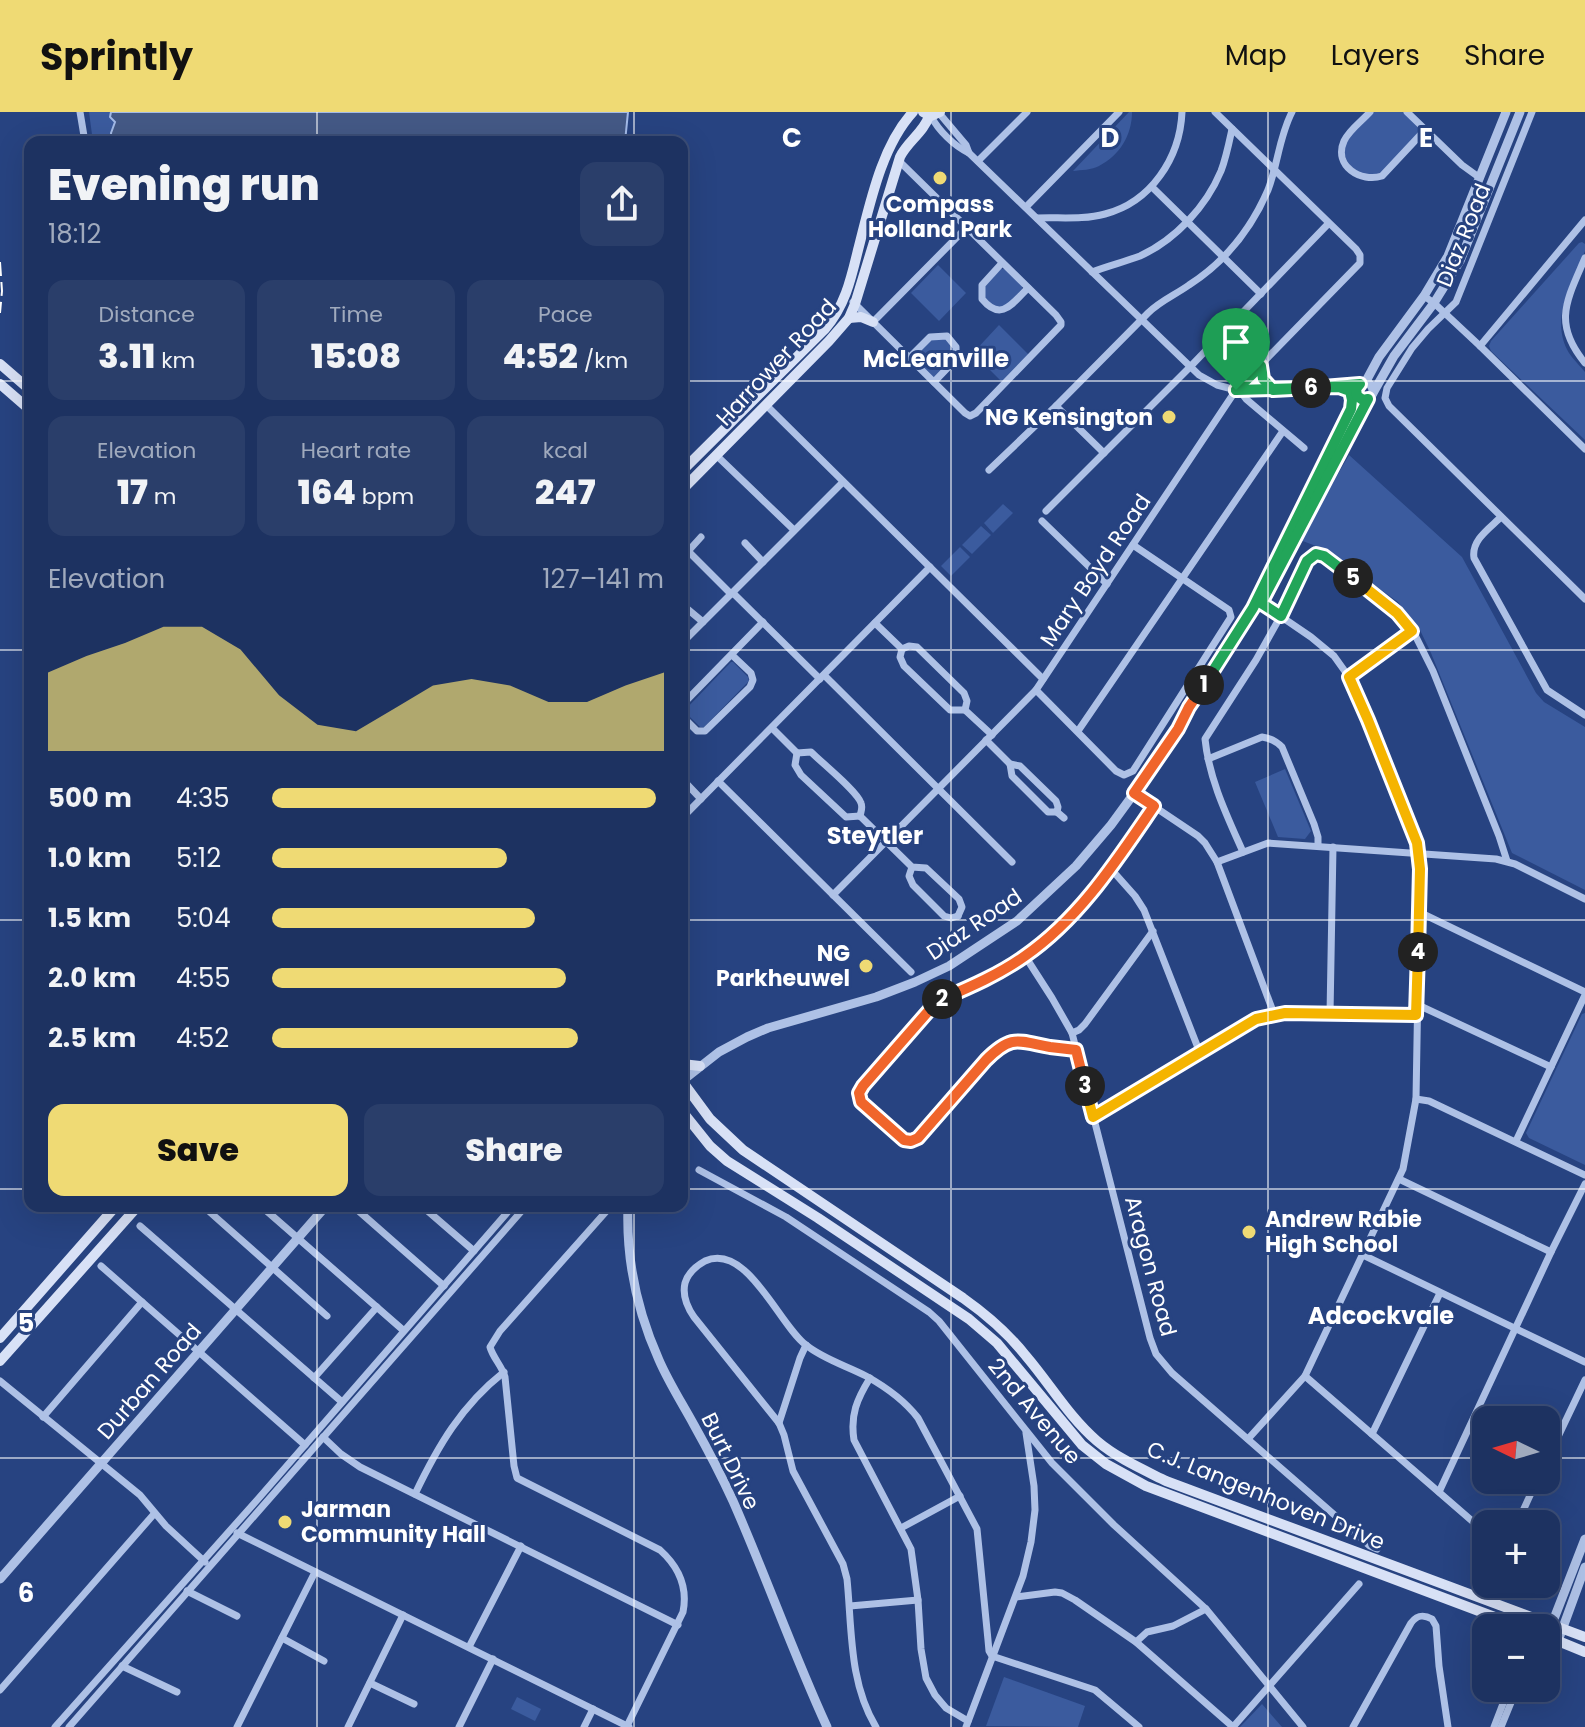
<!DOCTYPE html>
<html lang="en">
<head>
<meta charset="utf-8">
<style>
	:root { --surface:#1d3261; --page:#2a3e6a; --text:#f1f3f6; --muted:#a0aabd; --line:#3b4d76; --accent:#efda74 }
	body { margin:0; font-family:Poppins,sans-serif; background:var(--page); color:var(--text); height:100vh; display:flex; flex-direction:column; font-size:30px; white-space:nowrap }
	* { box-sizing:border-box; margin:0 }
	p { font-size:26px; color:var(--muted) }
	.icon { flex:none; width:44px; height:44px; fill:none; stroke:currentColor; stroke-width:2; stroke-linecap:round; stroke-linejoin:round }
	.map { position:relative; flex:1; overflow:hidden }
	.details { position:absolute; left:24px; top:24px; width:664px; height:1076px; display:flex; flex-direction:column; background:var(--surface); border-radius:16px; box-shadow:0 8px 32px #0002,0 0 0 2px var(--line) }
	.details>* { flex:none }
	.needle { width:52px; rotate:275deg }
	.controls { position:absolute; left:1472px; top:1294px; display:grid; gap:16px }
	.controls a { display:grid; place-items:center; width:88px; height:88px; border-radius:16px; background:var(--surface); box-shadow:0 8px 32px #0002,0 0 0 2px var(--line); font-size:40px }
	.pin { position:absolute; display:grid; place-items:center; width:68px; height:68px; color:#fff; margin:-82px -34px; border-radius:50% 50% 50% 0; rotate:-45deg; box-shadow:0 0 8px #0007 }
	.pin .icon { rotate:45deg }
	.km { position:absolute; width:40px; height:40px; margin:-20px; border-radius:50%; background:#222; color:#fff; font-size:22px; line-height:40px; text-align:center }
	.round { display:grid; place-items:center; flex:none; width:84px; height:84px; border-radius:16px; background:var(--page) }
	.summary { display:flex; align-items:center; justify-content:space-between; height:136px; padding:0 24px }
	h1 { font-size:44px; font-weight:800; line-height:60px }
	.metrics { display:grid; grid-template-columns:repeat(3,1fr); gap:12px; height:136px; padding:8px 24px }
	.metrics div { display:grid; align-content:center; border-radius:16px; background:var(--page); text-align:center }
	.metrics b { font-size:34px; font-weight:800 }
	.metrics small { font-size:22px; font-weight:400 }
	.metrics p { font-size:22px }
	.chart { height:224px; padding:16px 24px }
	.chart p { display:flex; justify-content:space-between }
	.chart svg { width:100%; height:144px; margin-top:8px; fill:var(--accent); opacity:.7 }
	.primary-button { display:flex; gap:16px; margin-top:auto; padding:16px 24px }
	.primary-button a { flex:1; height:92px; border-radius:16px; background:var(--accent); color:#111; font-size:32px; font-weight:800; line-height:92px; text-align:center }
	.primary-button a+a { background:var(--page); color:var(--text) }
	ul { padding:0 24px; list-style:none; font-size:26px }
	li { display:grid; grid-template-columns:128px 96px 1fr; align-items:center; height:60px }
	li i { height:20px; border-radius:10px; background:var(--accent) }
	header { display:flex; align-items:center; gap:48px; box-sizing:border-box; height:112px; padding:0 40px; background:var(--accent); color:#111 }
	header strong { font-size:38px }
	nav { display:flex; gap:44px; margin-inline-start:auto; font-size:28px }
	.map>svg:first-child { display:block }
	.green { fill:#3b5b9e }
	.water { fill:#445986; stroke:#a3bae7; stroke-width:2 }
	.lines { fill:none; stroke-linecap:round; stroke-linejoin:round }
	.minor { stroke:#aec1e6; stroke-width:7 }
	.tertiary { stroke:#aec1e6; stroke-width:9 }
	.secondary { stroke:#d8e1f6; stroke-width:10 }
	.rail { stroke:#fff; stroke-width:2; stroke-dasharray:14 6; stroke-linecap:butt }
	.split-1-casing { stroke:#fff; stroke-width:16 }
	.split-2-casing { stroke:#fff; stroke-width:16 }
	.split-3-casing { stroke:#fff; stroke-width:16 }
	.split-4-casing { stroke:#fff; stroke-width:16 }
	.split-5-casing { stroke:#fff; stroke-width:16 }
	.split-6-casing { stroke:#fff; stroke-width:16 }
	.split-7-casing { stroke:#fff; stroke-width:16 }
	.split-1 { stroke:#22a559; stroke-width:10 }
	.split-2 { stroke:#f0652b; stroke-width:10 }
	.split-3 { stroke:#f0652b; stroke-width:10 }
	.split-4 { stroke:#f5b400; stroke-width:10 }
	.split-5 { stroke:#f5b400; stroke-width:10 }
	.split-6 { stroke:#22a559; stroke-width:10 }
	.split-7 { stroke:#22a559; stroke-width:10 }
	.grid { fill:none; stroke:#fff; stroke-width:2; stroke-opacity:0.55 }
	.poi-dot { fill:#efda74; stroke:#274381; stroke-width:3 }
	.labels { text-anchor:middle; stroke-width:6; stroke-linejoin:round; paint-order:stroke }
	.poi-label { font-size:22px; font-weight:bold; fill:#fff; stroke:#274381; text-anchor:end }
	.street-label { font-size:22px; fill:#fff; stroke:#274381 }
	.neighbourhood-label { font-size:24px; font-weight:bold; fill:#fff; stroke:#274381 }
	.grid-label { font-size:26px; text-anchor:middle; font-weight:bold; fill:#fff; stroke:#274381; stroke-width:6; stroke-linejoin:round; paint-order:stroke }
</style>
</head>
<body>
<header>
<strong>Sprintly</strong>
<nav><a>Map</a><a>Layers</a><a>Share</a></nav>
</header>
<div class="map">
<svg width="1585" height="1615" viewBox="0 0 1585 1615">
	<rect width="100%" height="100%" fill="#274381"/>
	<g class="green">
		<polygon points="89,0 111,0 110,5 115,10 111,21 112,30 93,30"/>
		<path d="M1129 0H1132C1132 23 1120 43 1099 54 1092 58 1081 58 1073 59Z"/>
		<path d="M1374 0H1403L1419 15V20C1411 29 1390 57 1381 61 1364 70 1340 52 1345 33 1348 21 1365 9 1374 0Z"/>
		<path d="M1582 130 1585 132V139C1572 170 1549 208 1569 241 1573 247 1580 254 1585 260V328L1491 239 1489 234 1491 229 1579 131Z"/>
		<polygon points="938,153 966,181 939,209 911,181"/>
		<polygon points="1001,157 1005,157 1022,173 1022,177 1006,195 993,196 984,187 984,174"/>
		<polygon points="999,213 1029,243 1002,270 973,241"/>
		<polygon points="945,225 955,235 954,248 937,265 932,265 916,249 916,243 932,226"/>
		<polygon points="1349,343 1462,445 1536,581 1544,590 1585,615 1585,778 1512,741 1431,541 1419,516 1398,490 1324,437 1300,428"/>
		<polygon points="1003,392 1013,401 993,421 984,411"/>
		<polygon points="981,414 991,423 972,442 962,433"/>
		<polygon points="960,435 970,445 951,464 941,454"/>
		<polygon points="731,550 733,550 748,565 749,569 704,615 700,615 684,599"/>
		<polygon points="1285,657 1311,719 1305,727 1278,725 1255,670"/>
		<polygon points="1585,901 1585,1053 1529,1026 1526,1021 1582,902"/>
		<polygon points="1004,1565 1085,1594 1078,1615 986,1614"/>
		<polygon points="517,1585 541,1597 535,1609 511,1597"/>
		<polygon points="1262,1592 1282,1615 1240,1615"/>
	</g>
	<polygon class="water" points="111,0 628,0 625,30 112,30 111,21 115,10 110,5"/>
	<g class="lines">
		<g class="minor">
			<polyline points="80,0 85,30"/>
			<path d="M1370 0C1362 9 1349 18 1344 29 1333 54 1361 71 1382 64L1425 18"/>
			<polyline points="1407,0 1462,53 1480,66"/>
			<polyline points="1532,0 1456,190 1428,217 1412,236 1387,276 1385,286 1389,294 1585,487"/>
			<polyline points="939,1 966,33 969,41"/>
			<path d="M931 4C938 18 954 34 969 41L1199 263 1217 273 1240 279 1339 275 1360 272"/>
			<polyline points="978,49 1027,0"/>
			<polyline points="1152,75 1261,182"/>
			<polyline points="1026,95 1119,0"/>
			<path d="M1037 106C1059 105 1083 108 1105 102 1151 90 1180 46 1182 0"/>
			<path d="M1585 146C1567 188 1552 211 1585 251"/>
			<path d="M1002 151 982 173V187C1001 210 1012 192 1028 176"/>
			<path d="M1092 160C1107 154 1124 150 1140 144 1175 128 1206 95 1221 59 1226 46 1229 31 1232 17"/>
			<polyline points="1424,184 1434,191 1480,234 1585,337"/>
			<polyline points="853,190 965,301 970,304 976,301 1061,213 1061,210 1056,203 899,49"/>
			<polyline points="873,210 966,116"/>
			<polyline points="1480,234 1585,108"/>
			<polyline points="909,246 930,225 947,224 956,235 956,247 934,270"/>
			<polyline points="1261,254 1263,267 1273,278"/>
			<polyline points="1240,279 1246,287 1304,336"/>
			<polyline points="766,293 1043,567"/>
			<polyline points="1056,294 1104,341"/>
			<polyline points="716,343 794,418"/>
			<path d="M989 358 1056 294 1148 201C1160 189 1175 183 1189 173 1225 150 1251 117 1268 78 1278 52 1279 25 1292 0"/>
			<polyline points="1046,399 1189,256 1328,112"/>
			<path d="M1501 405C1490 416 1471 428 1474 446L1547 578 1585 603"/>
			<polyline points="1042,409 1107,472"/>
			<polyline points="745,431 763,450"/>
			<polyline points="688,439 731,482"/>
			<polyline points="682,446 701,425"/>
			<polyline points="733,481 820,567"/>
			<polyline points="685,495 703,510"/>
			<polyline points="875,511 902,537"/>
			<polyline points="682,531 843,370"/>
			<polyline points="902,537 900,545 904,554 950,598 965,598 992,623"/>
			<polyline points="902,537 909,534 917,535 964,581 967,589 965,598"/>
			<polyline points="824,563 1012,750"/>
			<polyline points="1349,565 1412,519"/>
			<polyline points="1036,578 1116,659 1124,663 1133,659 1231,505 1229,498 1133,433"/>
			<polyline points="682,593 763,510"/>
			<polyline points="682,604 697,619 705,619 750,575 753,568 751,561 732,543"/>
			<polyline points="772,616 797,641"/>
			<polyline points="1078,619 1283,319"/>
			<polyline points="986,628 1010,652 1020,654 1056,689 1058,695 1057,700"/>
			<polyline points="797,641 795,653 801,663 846,705 860,704"/>
			<path d="M797 641 811 640C822 651 857 679 861 691 863 696 861 699 860 704"/>
			<path d="M1208 647 1262 625C1271 626 1276 629 1282 635L1314 712 1318 725V734"/>
			<polyline points="1010,652 1012,664 1048,700 1057,700 1064,706"/>
			<polyline points="682,667 701,687"/>
			<polyline points="718,669 911,860"/>
			<polyline points="1134,681 1198,724 1205,731 1217,750 1274,902"/>
			<polyline points="860,704 912,755 926,756 959,787 962,795 958,804"/>
			<polyline points="682,706 930,455"/>
			<path d="M1243 740C1227 704 1209 667 1205 627L1256 548 1279 507 1307 449 1316 442 1324 444 1397 501 1416 525 1433 559 1499 724 1507 749"/>
			<polyline points="1217,750 1268,731 1496,747 1515,752 1585,787"/>
			<polyline points="912,755 909,764 913,773 944,804 951,806 958,804"/>
			<polyline points="1111,757 1135,784 1144,798 1200,941"/>
			<polyline points="833,783 1036,578 1236,278 1360,151 1360,143 1356,137 1215,0"/>
			<polyline points="1419,800 1585,880"/>
			<polyline points="1025,844 1052,886 1072,921 1150,1226 1156,1242 1172,1261 1370,1434 1377,1437"/>
			<polyline points="1416,892 1551,955"/>
			<polyline points="1330,902 1333,735"/>
			<polyline points="1072,921 1079,918 1085,912 1153,819"/>
			<path d="M1076 938 1020 929 1003 933 986 948 918 1026 911 1029 901 1026 864 993C858 987 858 981 863 974L932 895C942 886 953 883 965 877 985 868 1007 857 1025 844 1080 806 1117 748 1154 694"/>
			<polyline points="1416,987 1429,989 1585,1063"/>
			<polyline points="1093,1005 1248,911 1264,905 1285,901 1416,903"/>
			<polyline points="1516,1029 1585,883"/>
			<polyline points="699,1058 786,1105 929,1200 939,1209 1052,1351 1114,1413 1206,1497 1303,1615"/>
			<polyline points="1399,1067 1551,1140"/>
			<polyline points="203,1094 327,1204"/>
			<polyline points="261,1094 403,1218"/>
			<polyline points="353,1094 444,1174"/>
			<polyline points="422,1094 474,1139"/>
			<path d="M611 1094 500 1219 490 1235C493 1246 502 1254 505 1265L514 1354 517 1366 660 1438C679 1455 688 1475 683 1500L627 1614"/>
			<polyline points="140,1114 342,1290"/>
			<polyline points="1363,1143 1585,1250"/>
			<polyline points="101,1154 305,1333"/>
			<polyline points="1305,1264 1486,1421"/>
			<polyline points="314,1266 377,1195"/>
			<path d="M870 1266C857 1287 850 1303 854 1328L911 1437 918 1488 921 1537 926 1566 935 1583 946 1596 968 1609"/>
			<polyline points="0,1269 140,1383 166,1414 205,1450"/>
			<polyline points="43,1305 142,1190"/>
			<polyline points="779,1311 800,1246 806,1233"/>
			<polyline points="1372,1322 1440,1181"/>
			<polyline points="323,1325 341,1342 360,1355 678,1513"/>
			<polyline points="1248,1327 1305,1264 1403,1057 1416,987 1420,757 1417,731 1368,608 1349,565 1334,544 1311,525 1257,488"/>
			<polyline points="1546,1350 1585,1268"/>
			<polyline points="1439,1380 1551,1140 1585,1072"/>
			<path d="M415 1382C438 1334 461 1294 504 1260"/>
			<polyline points="1517,1412 1537,1368"/>
			<polyline points="901,1416 960,1384"/>
			<polyline points="237,1421 629,1615"/>
			<polyline points="187,1479 237,1504"/>
			<polyline points="1016,1485 1055,1480 1062,1481 1075,1488 1136,1530 1233,1615 1359,1472"/>
			<polyline points="850,1494 918,1488"/>
			<polyline points="282,1526 324,1549"/>
			<polyline points="1136,1530 1147,1520 1173,1514 1206,1497"/>
			<polyline points="469,1535 521,1434"/>
			<polyline points="1546,1542 1558,1529"/>
			<polyline points="122,1554 177,1580"/>
			<polyline points="370,1571 414,1592"/>
			<polyline points="0,1578 154,1402"/>
			<polyline points="55,1615 258,1387 513,1094"/>
			<polyline points="69,1615 526,1094"/>
			<polyline points="237,1615 315,1460"/>
			<polyline points="348,1615 403,1503"/>
			<polyline points="459,1615 493,1547"/>
			<polyline points="584,1615 593,1597"/>
			<path d="M876 1615C849 1571 852 1517 847 1467L843 1452 793 1359 784 1323 779 1311 694 1205C687 1195 682 1184 685 1171 688 1161 696 1154 705 1149 747 1130 779 1213 806 1233 823 1247 847 1254 866 1264 884 1274 905 1289 918 1306L977 1417 988 1528 989 1539 992 1544 1095 1578 1139 1615"/>
			<polyline points="966,1615 1023,1464 1031,1430 1035,1398 1034,1374 1026,1321"/>
			<path d="M1353 1615 1411 1511C1417 1503 1423 1502 1432 1507L1436 1514 1439 1554 1448 1615"/>
			<polyline points="1494,1615 1509,1576"/>
			<polyline points="1501,1615 1517,1576"/>
		</g>
		<g class="tertiary">
			<circle cx="1364" cy="279" r="9"/>
			<polyline points="1365,271 1379,245 1424,184 1448,144 1506,0"/>
			<polyline points="1373,281 1394,244 1434,191 1460,149 1520,0"/>
			<polyline points="1265,484 1368,287"/>
			<polyline points="682,969 719,940 747,925 768,916 876,885 915,870 949,854 1017,809 1076,754 1111,713 1138,676 1178,617 1189,595 1253,496 1357,284"/>
			<path d="M628 1094C626 1148 637 1199 659 1248 669 1271 682 1291 694 1313 708 1338 721 1363 733 1389 766 1464 793 1541 827 1615"/>
			<polyline points="0,1467 326,1094"/>
			<polyline points="1550,1517 1585,1427"/>
			<polyline points="1558,1529 1585,1455"/>
		</g>
		<g class="secondary">
			<polyline points="923,0 931,4 940,0"/>
			<polyline points="849,206 861,205 873,210"/>
			<polyline points="0,252 30,278"/>
			<polyline points="0,272 30,298"/>
			<path d="M682 359 825 217C845 194 851 167 858 138 870 92 881 35 913 0"/>
			<path d="M682 378 829 229 849 206 855 192 900 45C907 30 924 20 929 4"/>
			<polyline points="682,952 700,954"/>
			<path d="M682 969 710 1007 743 1038 963 1186C987 1203 1008 1221 1026 1244 1050 1272 1069 1305 1097 1329 1117 1346 1142 1357 1166 1369L1585 1525"/>
			<polyline points="682,999 710,1034 727,1049 818,1106 969,1207 997,1231 1082,1333 1106,1352 1146,1374 1524,1516"/>
			<polyline points="0,1226 116,1094"/>
			<polyline points="0,1249 138,1094"/>
			<polyline points="1546,1524 1585,1540"/>
		</g>
		<polyline class="rail" points="0,150 2,179 0,201"/>
	</g>
	<g class="lines">
		<defs>
			<polyline id="split-1" points="1204,573 1253,496 1351,297 1352,288 1350,279 1339,275 1236,278"/>
			<path id="split-2" d="M942 887C970 875 1000 862 1025 844 1080 806 1117 748 1154 694L1134 681 1178 617 1189 595 1204 573"/>
			<path id="split-3" d="M942 887 932 895 863 974 859 981 861 990 904 1028 911 1029 918 1026 986 948C1012 922 1018 929 1050 935 1059 936 1067 937 1076 938L1085 974"/>
			<polyline id="split-4" points="1085,974 1093,1005 1256,907 1285,901 1416,903 1418,840"/>
			<polyline id="split-5" points="1353,466 1397,501 1412,519 1349,565 1368,608 1417,731 1420,757 1418,840"/>
			<polyline id="split-6" points="1311,276 1360,272 1356,277 1357,284 1363,288 1368,287 1261,491 1281,504 1307,449 1316,442 1324,444 1353,466"/>
			<polyline id="split-7" points="1236,278 1261,254 1263,267 1273,278 1311,276"/>
		</defs>
		<use href="#split-1" class="split-1-casing"/>
		<use href="#split-2" class="split-2-casing"/>
		<use href="#split-3" class="split-3-casing"/>
		<use href="#split-4" class="split-4-casing"/>
		<use href="#split-5" class="split-5-casing"/>
		<use href="#split-6" class="split-6-casing"/>
		<use href="#split-7" class="split-7-casing"/>
		<use href="#split-1" class="split-1"/>
		<use href="#split-2" class="split-2"/>
		<use href="#split-3" class="split-3"/>
		<use href="#split-4" class="split-4"/>
		<use href="#split-5" class="split-5"/>
		<use href="#split-6" class="split-6"/>
		<use href="#split-7" class="split-7"/>
	</g>
	<path class="grid" d="M317 0V30M634 0V30M951 0V1615M1268 0V1615M0 269H30M682 269H1585M0 538H30M682 538H1585M0 808H30M682 808H1585M0 1077H30M682 1077H1585M317 1094V1615M634 1094V1615M0 1346H1486M1546 1346H1585"/>
	<g class="poi-dot">
		<circle cx="940" cy="66" r="8"/>
		<circle cx="1169" cy="305" r="8"/>
		<circle cx="866" cy="854" r="8"/>
		<circle cx="1249" cy="1120" r="8"/>
		<circle cx="285" cy="1410" r="8"/>
	</g>
	<g class="labels">
		<g class="poi-label">
			<text x="940" y="100" text-anchor="middle">Compass<tspan x="940" dy="25">Holland Park</tspan></text>
			<text x="1153" y="313">NG Kensington</text>
			<text x="850" y="849">NG<tspan x="850" dy="25">Parkheuwel</tspan></text>
			<text x="1265" y="1115" text-anchor="start">Andrew Rabie<tspan x="1265" dy="25">High School</tspan></text>
			<text x="301" y="1405" text-anchor="start">Jarman<tspan x="301" dy="25">Community Hall</tspan></text>
		</g>
		<g class="street-label">
			<text transform="translate(1463 123) rotate(-68)" y="8">Diaz Road</text>
			<text transform="translate(776 250) rotate(-47)" y="8">Harrower Road</text>
			<text transform="translate(1095 458) rotate(-56)" y="8">Mary Boyd Road</text>
			<text transform="translate(974 812) rotate(-34)" y="8">Diaz Road</text>
			<text transform="translate(1151 1154) rotate(75)" y="8">Aragon Road</text>
			<text transform="translate(149 1269) rotate(-49)" y="8">Durban Road</text>
			<text transform="translate(1035 1299) rotate(50)" y="8">2nd Avenue</text>
			<text transform="translate(731 1349) rotate(64)" y="8">Burt Drive</text>
			<text transform="translate(1266 1383) rotate(22)" y="8">C.J. Langenhoven Drive</text>
		</g>
		<g class="neighbourhood-label">
			<text x="936" y="255">McLeanville</text>
			<text x="875" y="732">Steytler</text>
			<text x="1381" y="1212">Adcockvale</text>
		</g>
	</g>
	<g class="grid-label">
		<text x="792" y="35">C</text>
		<text x="1110" y="35">D</text>
		<text x="1426" y="35">E</text>
		<text x="26" y="1220">5</text>
		<text x="26" y="1490">6</text>
	</g>
</svg>
<div class="controls">
<a><svg class="needle" viewBox="-14 -14 28 28"><path d="M0-13l5 13h-10z" fill="#e53935"/><path d="M0 13l5-13h-10z" fill="#a0aabd"/></svg></a>
<a>+</a>
<a>−</a>
</div>
<div class="pin" style="left:1236px;top:278px;background:#1e9e55"><svg class="icon" aria-label="arrive" viewBox="0 0 24 24"><path d="M6 21V4h12l-3 4 3 4H6"/></svg></div>
<b class="km" style="left:1204px;top:573px">1</b>
<b class="km" style="left:942px;top:887px">2</b>
<b class="km" style="left:1085px;top:974px">3</b>
<b class="km" style="left:1418px;top:840px">4</b>
<b class="km" style="left:1353px;top:466px">5</b>
<b class="km" style="left:1311px;top:276px">6</b>
<section class="details">
<div class="summary"><div><h1>Evening run</h1><p>18:12</p></div><a class="round"><svg class="icon" aria-label="share" viewBox="0 0 24 24"><path d="M12 15V3M7 8l5-5 5 5M5 13v7h14v-7"/></svg></a></div>
<div class="metrics">
<div><p>Distance</p><b>3.11<small> km</small></b></div>
<div><p>Time</p><b>15:08</b></div>
<div><p>Pace</p><b>4:52<small> /km</small></b></div>
</div>
<div class="metrics">
<div><p>Elevation</p><b>17<small> m</small></b></div>
<div><p>Heart rate</p><b>164<small> bpm</small></b></div>
<div><p>kcal</p><b>247</b></div>
</div>
<div class="chart"><p><span>Elevation</span>127–141 m</p>
<svg viewBox="0 0 160 44" preserveAspectRatio="none"><path d="M0 44V20L10 15L20 11L30 6L40 6L50 13L60 27L70 36L80 38L90 31L100 24L110 22L120 24L130 29L140 29L150 24L160 20V44z"/></svg>
</div>
<ul>
<li><b>500 m</b>4:35<i style="width:98%"></i></li>
<li><b>1.0 km</b>5:12<i style="width:60%"></i></li>
<li><b>1.5 km</b>5:04<i style="width:67%"></i></li>
<li><b>2.0 km</b>4:55<i style="width:75%"></i></li>
<li><b>2.5 km</b>4:52<i style="width:78%"></i></li>
</ul>
<div class="primary-button"><a>Save</a><a>Share</a></div>
</section>
</div>
</body>
</html>
